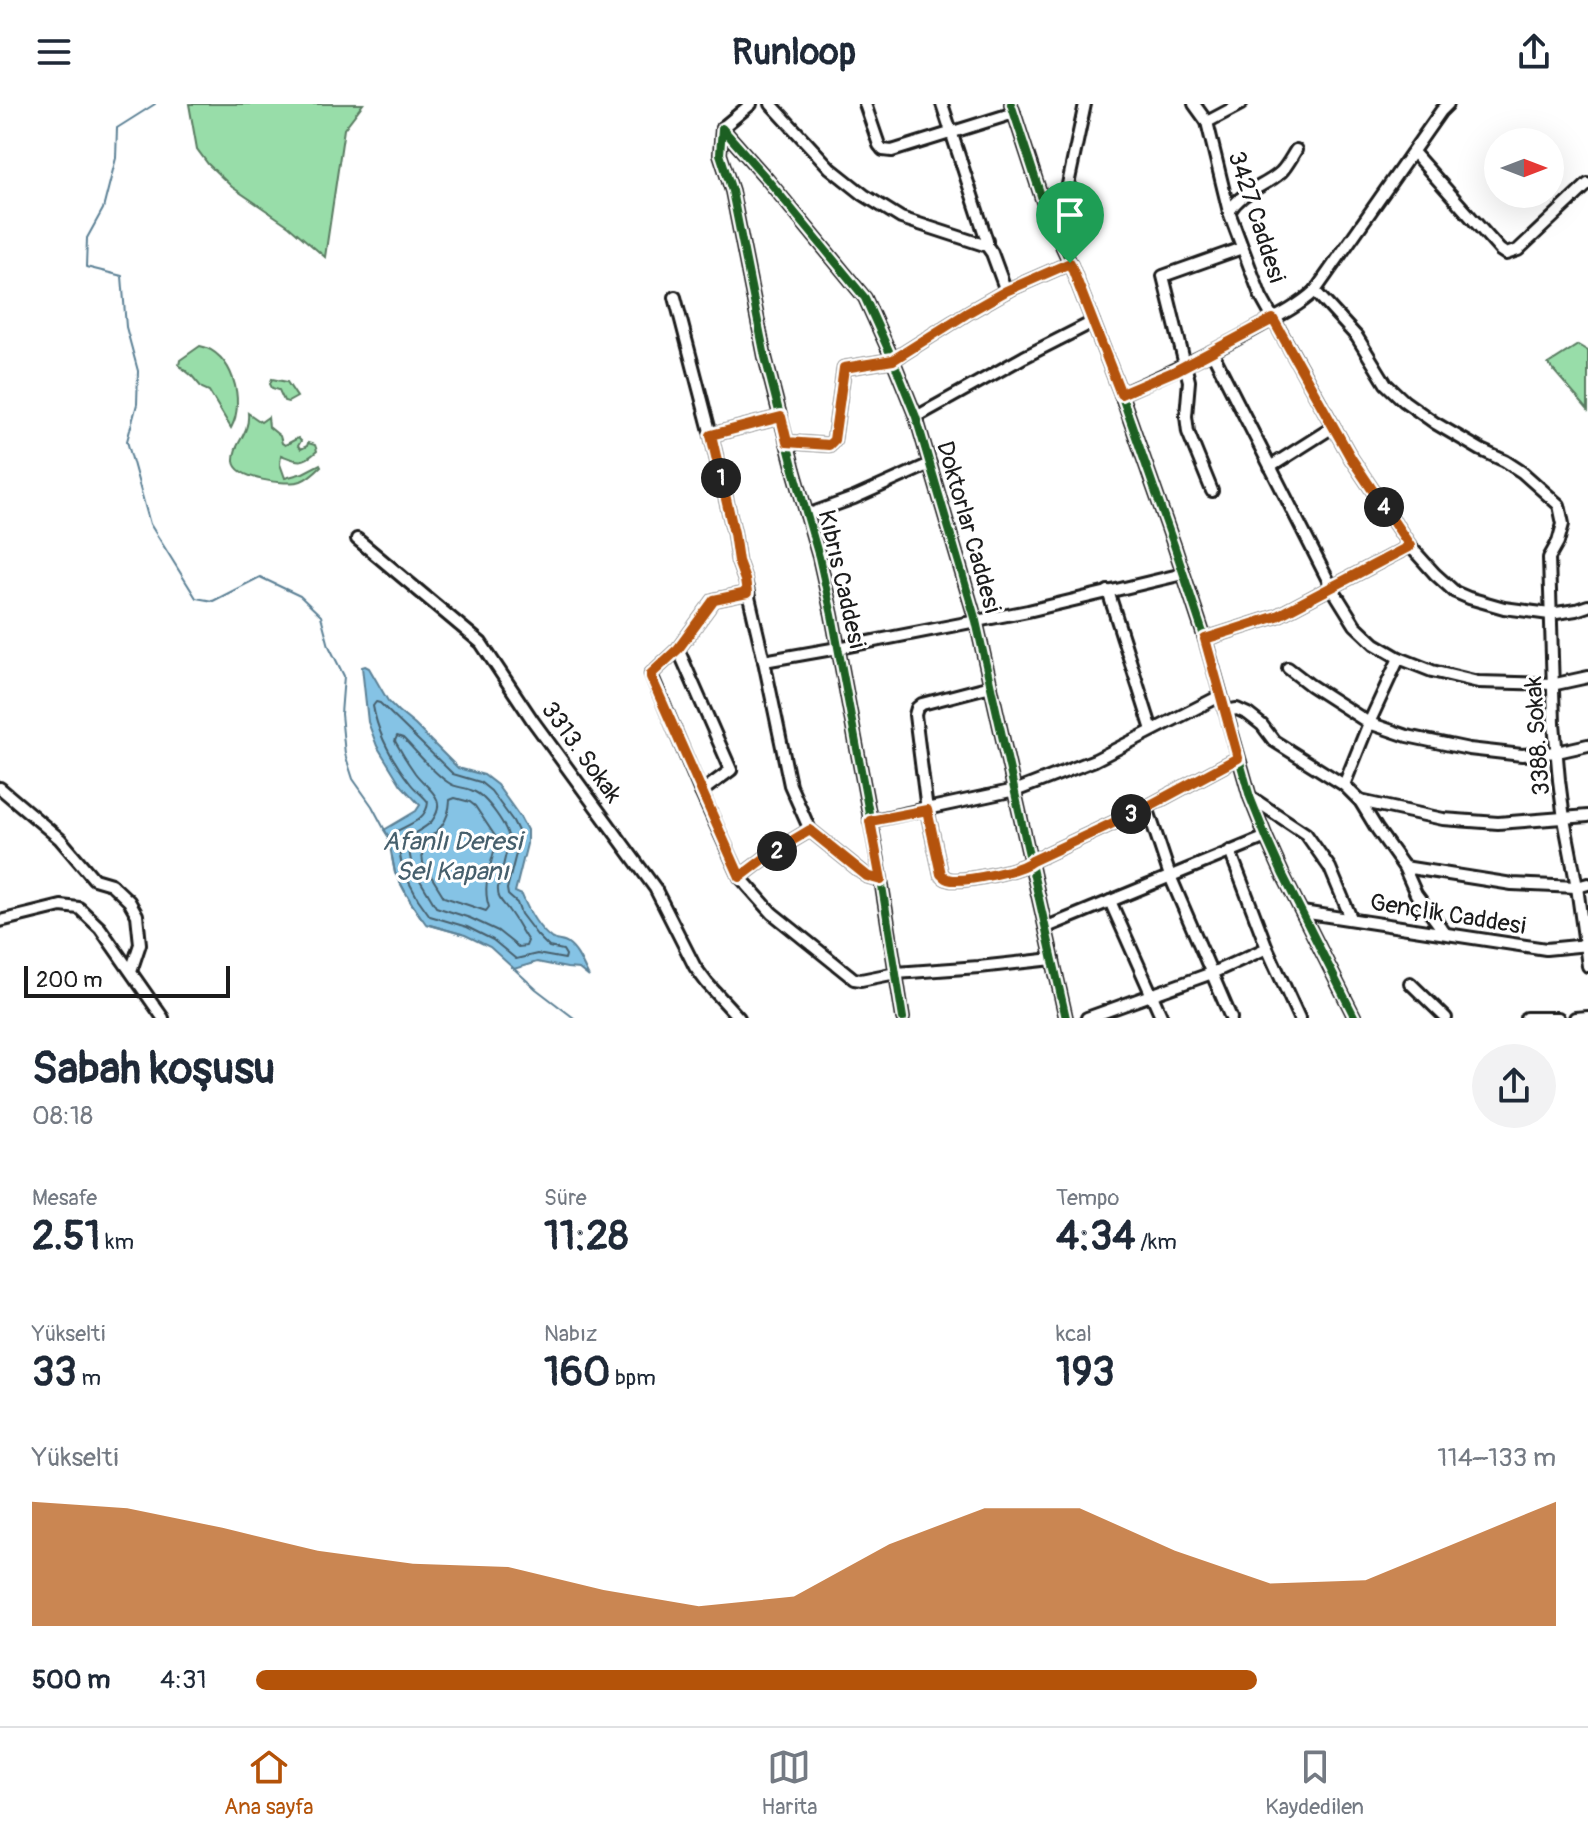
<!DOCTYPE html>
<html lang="tr">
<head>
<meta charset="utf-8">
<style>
	:root { --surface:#fff; --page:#f2f2f3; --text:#1f2937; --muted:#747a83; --line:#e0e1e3; --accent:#b45309 }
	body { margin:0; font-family:Pangolin,sans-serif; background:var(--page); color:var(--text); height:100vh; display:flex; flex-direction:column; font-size:30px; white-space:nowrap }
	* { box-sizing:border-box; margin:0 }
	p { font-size:26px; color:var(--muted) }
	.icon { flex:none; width:44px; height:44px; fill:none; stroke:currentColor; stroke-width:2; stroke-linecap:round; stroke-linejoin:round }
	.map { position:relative; height:914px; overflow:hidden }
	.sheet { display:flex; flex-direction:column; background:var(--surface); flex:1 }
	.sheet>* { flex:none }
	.needle { width:52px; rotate:90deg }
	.tools { position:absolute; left:1484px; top:24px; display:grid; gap:16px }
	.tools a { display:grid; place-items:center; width:80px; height:80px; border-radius:50%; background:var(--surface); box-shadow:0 8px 32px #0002; font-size:40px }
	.scale { position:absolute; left:24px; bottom:20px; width:206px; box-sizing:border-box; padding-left:8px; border:4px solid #1c1c1c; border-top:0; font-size:22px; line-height:28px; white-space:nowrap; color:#1c1c1c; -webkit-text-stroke:6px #fff; paint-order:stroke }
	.pin { position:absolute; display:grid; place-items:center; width:68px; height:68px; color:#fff; margin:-82px -34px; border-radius:50% 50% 50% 0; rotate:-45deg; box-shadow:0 0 8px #0007 }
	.pin .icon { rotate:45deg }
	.km { position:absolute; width:40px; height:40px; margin:-20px; border-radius:50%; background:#222; color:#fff; font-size:22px; line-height:40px; text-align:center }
	.round { display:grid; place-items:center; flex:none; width:84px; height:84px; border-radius:42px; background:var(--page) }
	.summary { display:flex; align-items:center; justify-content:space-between; height:136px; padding:0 32px }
	h1 { font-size:44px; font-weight:700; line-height:60px }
	.stats { display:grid; grid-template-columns:repeat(3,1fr); gap:12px; height:136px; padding:8px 32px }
	.stats div { display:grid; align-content:center }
	.stats b { font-size:40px; font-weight:700 }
	.stats small { font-size:22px; font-weight:400 }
	.stats p { font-size:22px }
	.chart { height:224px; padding:16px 32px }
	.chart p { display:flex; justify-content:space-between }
	.chart svg { width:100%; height:144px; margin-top:8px; fill:var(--accent); opacity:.7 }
	ul { padding:0 32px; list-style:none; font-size:26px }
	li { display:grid; grid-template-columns:128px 96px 1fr; align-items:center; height:60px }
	li i { height:20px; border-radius:10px; background:var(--accent) }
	header { display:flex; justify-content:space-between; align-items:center; height:104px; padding:0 32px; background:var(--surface); font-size:36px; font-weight:700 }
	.menu { display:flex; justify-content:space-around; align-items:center; height:112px; border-top:2px solid var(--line); background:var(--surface); font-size:22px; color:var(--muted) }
	.menu a { display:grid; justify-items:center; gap:4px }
	.menu .selected { color:var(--accent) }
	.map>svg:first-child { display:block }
	.green { fill:#98dda9; stroke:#5a7c62; stroke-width:2 }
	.water { fill:#85c3e5; stroke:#5b8095; stroke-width:2 }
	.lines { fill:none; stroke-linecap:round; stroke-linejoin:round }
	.shore { stroke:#465f6c; stroke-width:2 }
	.stream { stroke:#5b8095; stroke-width:2 }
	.minor-casing { stroke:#1c1c1c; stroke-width:16 }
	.minor { stroke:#fff; stroke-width:10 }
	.cycleway-casing { stroke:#fff; stroke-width:13 }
	.cycleway { stroke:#1b5e20; stroke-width:8 }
	.route-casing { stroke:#fff; stroke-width:16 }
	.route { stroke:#b45309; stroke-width:10 }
	.labels { text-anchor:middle; stroke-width:6; stroke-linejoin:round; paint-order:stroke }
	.street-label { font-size:24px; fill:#1c1c1c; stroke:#fff }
	.water-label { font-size:26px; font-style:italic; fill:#465f6c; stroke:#fff }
</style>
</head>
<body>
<header><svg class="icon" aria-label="menu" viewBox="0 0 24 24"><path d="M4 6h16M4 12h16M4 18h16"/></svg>Runloop<svg class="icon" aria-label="share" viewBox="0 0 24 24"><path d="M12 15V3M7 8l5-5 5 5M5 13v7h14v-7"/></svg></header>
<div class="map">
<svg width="1588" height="914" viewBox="0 0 1588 914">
	<rect width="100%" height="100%" fill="#fff"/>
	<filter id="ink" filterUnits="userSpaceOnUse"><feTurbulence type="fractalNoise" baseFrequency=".0125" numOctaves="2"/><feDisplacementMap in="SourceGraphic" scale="16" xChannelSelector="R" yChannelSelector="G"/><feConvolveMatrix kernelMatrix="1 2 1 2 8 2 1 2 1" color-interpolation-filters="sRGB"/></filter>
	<g filter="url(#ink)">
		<g class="green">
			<polygon points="189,0 363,0 344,25 325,153 289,122 232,83 208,60 197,45"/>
			<polygon points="1578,241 1588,247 1588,306 1548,260"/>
			<path d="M200 242C232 248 246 297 231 324L209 287 202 284 192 272 179 261 180 256Z"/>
			<polygon points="272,275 287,278 297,293 288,298 284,297 279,286 272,284 270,280"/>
			<path d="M248 309 261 318 268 313 269 323 280 332 282 339 285 341 298 334 301 337 298 342 301 345 307 342 308 339 315 341 317 347C302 361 297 357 281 351L280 360 285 374 303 369 320 360 321 362C315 368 309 374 301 377 286 382 235 375 234 357 233 339 250 331 248 309Z"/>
		</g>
		<path class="water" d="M365 562 369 564 388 597 398 607 415 621 458 664 484 671 497 681 520 713 527 726V740L515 788 522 791C528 806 537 823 551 834 557 838 563 836 568 840 578 847 583 862 589 873L579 865 567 864 537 858 514 865 490 843 465 831 426 820 412 800 395 769 388 732 384 726 416 707 420 701 401 681 377 642 368 618 362 563Z"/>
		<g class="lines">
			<g class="shore">
				<path d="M376 598 380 599 453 670 480 678 491 687 513 717 519 729V738L507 785 508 791 517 799 521 810 537 831 549 843 563 846 566 851 565 855 537 850 516 855 493 836 467 823 430 812 418 795 403 767 396 731 397 727C410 720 427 715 428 698 423 691 416 687 410 679 392 656 378 631 373 602Z"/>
				<path d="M397 632 403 634C416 647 434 670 449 679 456 684 465 683 473 687 486 692 509 724 509 737L498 783C497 796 503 798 509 807 516 816 521 827 528 837L526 842 518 843 498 827 470 814 436 803 412 763 407 735C414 728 425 725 432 717 449 694 427 685 415 669 408 659 401 648 395 637Z"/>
				<path d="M455 694 470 698 475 702 497 735C493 757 481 780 489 803L486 807 444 793 423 759 421 740C438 728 449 719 450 696Z"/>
			</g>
			<g class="stream">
				<polyline points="155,0 117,24 116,54 103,105 87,134 86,163 122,172 126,223 138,267 137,300 127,337 150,420 196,494 213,497 260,473 300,492 321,512 329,542 344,572 341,610 345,650 353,675 372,702 388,732 391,747"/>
				<polyline points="392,753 395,769 405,788"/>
				<polyline points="410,797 422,815"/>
				<polyline points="430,821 462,830"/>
				<polyline points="511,862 536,885 574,914"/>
			</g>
			<defs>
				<g id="minor">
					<polyline points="771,0 830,64 864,91 901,114 987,142 992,149 1006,187"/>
					<polyline points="865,0 879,41 883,46 892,47 1014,9"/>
					<polyline points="942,0 987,137 987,142"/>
					<polyline points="1011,0 1045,104 1070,159 1121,290 1174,441 1205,535 1250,693 1266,733 1283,771 1355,914"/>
					<polyline points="1194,0 1207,18 1229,108 1261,193 1351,354 1410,442 1435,470 1455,488 1469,494 1504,504 1550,510 1576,506 1588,502"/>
					<polyline points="1207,18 1241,0"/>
					<polyline points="722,24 751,0"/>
					<polyline points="1413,48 1500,146 1506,150 1518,146 1588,80"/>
					<path d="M1229 108C1243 85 1264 84 1281 68 1287 62 1292 52 1296 46"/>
					<polyline points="1062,138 1063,106 1066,90 1085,0"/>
					<polyline points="1315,187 1357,233 1386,280 1404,297 1435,319 1481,346 1505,357 1522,368 1559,401 1563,420 1558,438 1549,454 1554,619 1559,676 1564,715 1577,783 1588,862"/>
					<polyline points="675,193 711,331 734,429 738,457 745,476 764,557 790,681 810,726 867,772 881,776"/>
					<polyline points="1212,248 1332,484 1355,521 1375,540 1399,554 1432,567 1478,578 1556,580 1588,573"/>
					<path d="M1121 290C1169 269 1216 247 1262 221 1281 211 1300 201 1315 187L1441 7 1448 0"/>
					<polyline points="916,313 1024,253 1093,218"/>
					<polyline points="711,331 781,313"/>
					<polyline points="787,338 829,341 834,336 844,264 893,256 969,208 1006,187 1070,159"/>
					<polyline points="1270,363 1333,323"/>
					<polyline points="1212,387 1188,328 1186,312 1189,277 1163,172 1242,144"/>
					<polyline points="807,411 854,394 930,360"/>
					<polyline points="357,435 481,539 533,617 655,784 695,863 707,879 739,914"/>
					<polyline points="1108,487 1152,626"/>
					<polyline points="747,489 714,496 678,545 651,570 701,688 740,773 772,809 854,875 861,876 896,869 979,863 1053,855"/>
					<polyline points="1205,535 1277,512 1410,442"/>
					<polyline points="678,545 731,666 701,688"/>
					<polyline points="764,557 838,544 1028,507 1183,470"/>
					<polyline points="1288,564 1310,581 1369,619 1407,632 1469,645 1522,651 1557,648 1588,641"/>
					<path d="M991 582 922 600 917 604 915 611 927 706 941 770C945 774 946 775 952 776 968 777 1020 767 1032 757L1147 703 1238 654"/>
					<polyline points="1225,607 1237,605 1248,610 1262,621 1274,637 1344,681 1360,697 1377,725 1404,763 1416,790 1445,829"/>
					<polyline points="1344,681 1369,619 1399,554"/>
					<polyline points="0,684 60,735 94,775 111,780 129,797 137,811 140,840 131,867"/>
					<polyline points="1252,694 1306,730 1330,764 1351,814"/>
					<polyline points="1360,697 1443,715 1498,719 1588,712"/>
					<polyline points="1147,703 1170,772 1231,914"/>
					<polyline points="870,717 1020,685 1095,656 1220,592"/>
					<polyline points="1230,747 1267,844 1299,914"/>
					<polyline points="1404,763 1512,780 1577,783 1588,780"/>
					<polyline points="740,773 773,748 810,726"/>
					<polyline points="1110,797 1162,914"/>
					<polyline points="1302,808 1546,845 1588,841"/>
					<polyline points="0,817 61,802 79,804 100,824 163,914"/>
					<polyline points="1047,823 1266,733"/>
					<polyline points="1410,879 1446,914"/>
					<polyline points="903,914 878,757 832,511 819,453 794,366 765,253 732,87 720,50 722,24 767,75 865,194 893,256 916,313 976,517 1066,914"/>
					<polyline points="1087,914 1212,869 1267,844"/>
					<polyline points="1526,914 1558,914"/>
					<polyline points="1575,914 1588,913"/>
				</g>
			</defs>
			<use href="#minor" class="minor-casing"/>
			<use href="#minor" class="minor"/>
			<defs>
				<g id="cycleway">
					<polyline points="1011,0 1045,104 1070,159 1121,290 1174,441 1205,535 1250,693 1266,733 1283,771 1355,914"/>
					<polyline points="903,914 878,757 832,511 819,453 794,366 765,253 732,87 720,50 722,24 767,75 865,194 893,256 916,313 976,517 1066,914"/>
				</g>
			</defs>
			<use href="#cycleway" class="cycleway-casing"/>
			<use href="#cycleway" class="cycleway"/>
		</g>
	</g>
	<g class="lines" filter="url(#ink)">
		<defs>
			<path id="route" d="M1070 159 1121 290 1175 267 1273 215 1351 354 1410 442 1277 512 1205 535 1238 654 1147 703 1032 757C1020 767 968 777 952 776 946 775 945 774 941 770L927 706 870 717 881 776 867 772 810 726 773 748 740 773 651 573V570L678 545 714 496 747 489 745 476 738 457 734 429 711 331 781 313 787 338 829 341 834 336 844 264 893 256 969 208 1006 187Z"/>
		</defs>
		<use href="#route" class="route-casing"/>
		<use href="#route" class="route"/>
	</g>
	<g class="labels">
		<g class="street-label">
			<text transform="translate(1257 113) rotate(72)" y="8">3427 Caddesi</text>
			<text transform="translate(969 423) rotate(74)" y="8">Doktorlar Caddesi</text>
			<text transform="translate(842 475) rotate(77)" y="8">Kıbrıs Caddesi</text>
			<text transform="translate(1537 632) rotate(-94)" y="8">3388. Sokak</text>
			<text transform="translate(582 648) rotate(54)" y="8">3313. Sokak</text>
			<text transform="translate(1448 810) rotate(9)" y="8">Gençlik Caddesi</text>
		</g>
		<g class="water-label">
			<text x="452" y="746">Afanlı Deresi<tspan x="452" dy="30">Sel Kapanı</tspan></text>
		</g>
	</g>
</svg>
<div class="tools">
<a><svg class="needle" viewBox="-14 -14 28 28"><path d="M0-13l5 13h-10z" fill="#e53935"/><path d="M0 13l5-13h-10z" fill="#747a83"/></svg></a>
</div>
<div class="scale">200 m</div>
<div class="pin" style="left:1070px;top:159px;background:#1e9e55"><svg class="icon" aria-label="arrive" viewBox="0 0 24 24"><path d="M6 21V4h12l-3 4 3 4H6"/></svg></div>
<b class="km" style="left:721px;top:374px">1</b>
<b class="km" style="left:777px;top:747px">2</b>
<b class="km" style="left:1131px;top:710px">3</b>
<b class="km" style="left:1384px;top:403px">4</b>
</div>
<section class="sheet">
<div class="summary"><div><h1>Sabah koşusu</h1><p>08:18</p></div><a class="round"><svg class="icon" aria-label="share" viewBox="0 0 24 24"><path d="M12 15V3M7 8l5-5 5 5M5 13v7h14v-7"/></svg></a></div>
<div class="stats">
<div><p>Mesafe</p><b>2.51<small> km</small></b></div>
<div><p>Süre</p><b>11:28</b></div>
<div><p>Tempo</p><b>4:34<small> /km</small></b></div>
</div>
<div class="stats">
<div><p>Yükselti</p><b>33<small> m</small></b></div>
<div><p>Nabız</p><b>160<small> bpm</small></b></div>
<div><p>kcal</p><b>193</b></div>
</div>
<div class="chart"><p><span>Yükselti</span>114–133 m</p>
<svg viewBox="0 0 160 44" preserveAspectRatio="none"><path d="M0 44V6L10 8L20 14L30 21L40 25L50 26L60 33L70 38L80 35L90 19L100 8L110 8L120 21L130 31L140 30L150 18L160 6V44z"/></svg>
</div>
<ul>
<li><b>500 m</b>4:31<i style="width:77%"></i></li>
</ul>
</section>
<nav class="menu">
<a class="selected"><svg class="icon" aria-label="home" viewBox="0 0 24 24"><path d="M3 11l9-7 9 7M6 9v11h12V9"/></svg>Ana sayfa</a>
<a><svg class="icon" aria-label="map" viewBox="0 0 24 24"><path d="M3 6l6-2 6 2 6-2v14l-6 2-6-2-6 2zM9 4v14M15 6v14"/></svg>Harita</a>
<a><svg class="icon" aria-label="saved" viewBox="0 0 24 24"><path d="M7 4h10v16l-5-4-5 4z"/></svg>Kaydedilen</a>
</nav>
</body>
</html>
